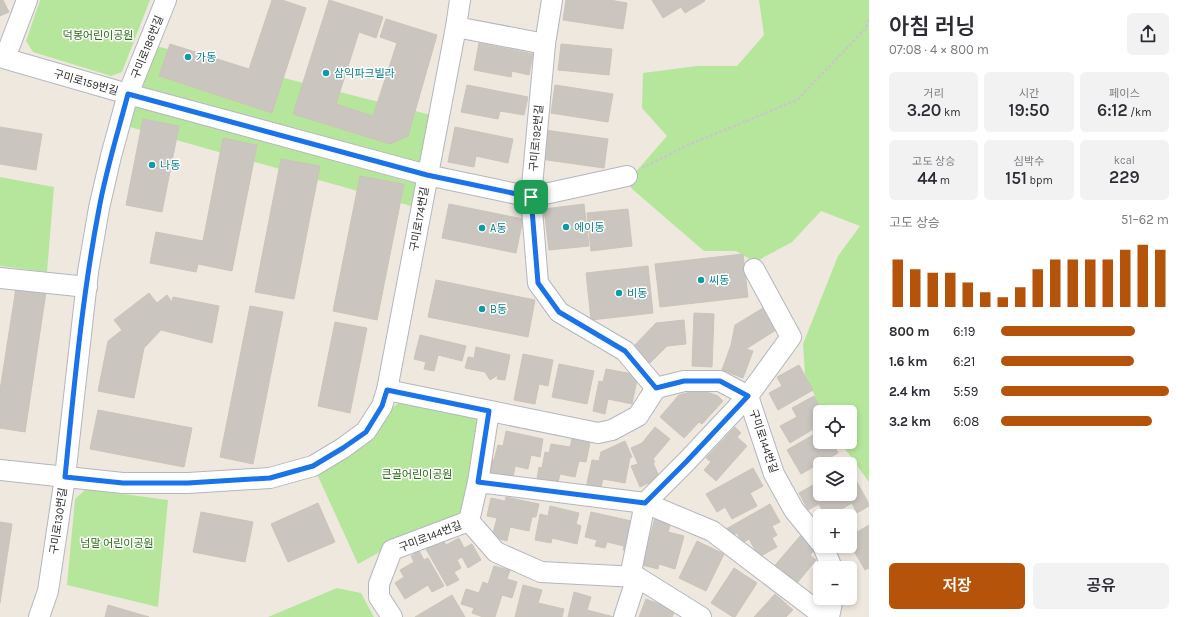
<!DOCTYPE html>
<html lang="ko">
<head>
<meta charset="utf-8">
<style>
	:root { --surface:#fff; --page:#f2f2f3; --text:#2b2b33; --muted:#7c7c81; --accent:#b45309 }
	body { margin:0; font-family:Karla,"Noto Sans KR",sans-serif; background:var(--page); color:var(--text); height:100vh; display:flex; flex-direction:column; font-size:15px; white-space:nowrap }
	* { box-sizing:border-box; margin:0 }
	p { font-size:13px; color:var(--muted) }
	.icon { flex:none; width:22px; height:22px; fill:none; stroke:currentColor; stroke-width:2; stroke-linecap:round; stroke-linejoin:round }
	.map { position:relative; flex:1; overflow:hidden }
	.panel { display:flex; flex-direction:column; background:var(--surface); width:320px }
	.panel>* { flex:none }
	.fabs { position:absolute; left:813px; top:405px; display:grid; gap:8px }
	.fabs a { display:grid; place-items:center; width:44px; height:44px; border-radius:6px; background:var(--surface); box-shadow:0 2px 6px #0003; font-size:20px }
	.pin { position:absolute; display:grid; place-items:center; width:34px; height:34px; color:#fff; margin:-17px; border-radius:8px; box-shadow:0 2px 6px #0006 }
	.round { display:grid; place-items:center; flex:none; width:42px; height:42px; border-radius:6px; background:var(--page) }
	.head { display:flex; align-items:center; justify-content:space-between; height:68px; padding:0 20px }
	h1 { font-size:22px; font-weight:600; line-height:30px }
	.metrics { display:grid; grid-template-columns:repeat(3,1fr); gap:6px; height:68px; padding:4px 20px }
	.metrics div { display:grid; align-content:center; border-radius:6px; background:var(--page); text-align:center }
	.metrics b { font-size:17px; font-weight:600 }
	.metrics small { font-size:11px; font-weight:400 }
	.metrics p { font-size:11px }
	.chart { height:112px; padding:8px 20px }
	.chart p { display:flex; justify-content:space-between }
	.chart svg { width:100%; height:72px; margin-top:4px; stroke:var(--accent); stroke-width:6 }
	.button { display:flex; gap:8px; margin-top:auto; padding:8px 20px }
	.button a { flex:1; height:46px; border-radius:6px; background:var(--accent); color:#fff; font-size:16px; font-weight:600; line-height:46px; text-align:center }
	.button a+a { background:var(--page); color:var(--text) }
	ul { padding:0 20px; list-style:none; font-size:13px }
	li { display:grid; grid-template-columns:64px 48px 1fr; align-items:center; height:30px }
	li i { height:10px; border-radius:5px; background:var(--accent) }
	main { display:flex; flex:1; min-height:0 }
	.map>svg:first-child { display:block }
	.green { fill:#b6e69b }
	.building { fill:#cac5bf; stroke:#cac4b9 }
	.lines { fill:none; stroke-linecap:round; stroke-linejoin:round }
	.minor-casing { stroke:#b3b6c0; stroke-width:22 }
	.path { stroke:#c8c8c8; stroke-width:2.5; stroke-dasharray:3 2; stroke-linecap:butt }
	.minor { stroke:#fff; stroke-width:20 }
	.route-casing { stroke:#fff; stroke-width:8 }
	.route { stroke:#1a73e8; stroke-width:5 }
	.culture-dot { fill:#0f9aa8; stroke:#fff; stroke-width:1.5 }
	.labels { text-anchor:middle; stroke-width:3; stroke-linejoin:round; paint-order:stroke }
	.park-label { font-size:11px; fill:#2c6e19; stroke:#fff }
	.street-label { font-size:11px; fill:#2d2d2d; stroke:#fff }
	.culture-label { font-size:11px; fill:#0d838f; stroke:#fff; text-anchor:start }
</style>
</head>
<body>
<main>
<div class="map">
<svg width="869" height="617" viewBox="0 0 869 617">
	<rect width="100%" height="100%" fill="#efe8df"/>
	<g class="green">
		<polygon points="40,0 150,0 122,72 111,76 33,52 26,41"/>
		<polygon points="759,0 869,0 869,482 840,442 850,442 850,412 822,412 805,374 803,344 838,256 860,226 821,211 792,242 755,262 736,251 704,251 631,188 633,175 667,136 642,108 643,73 697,66 737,66 764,35"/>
		<polygon points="152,45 435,116 426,171 135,89"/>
		<polygon points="133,94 425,177 418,208 123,125"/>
		<polygon points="0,177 54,187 47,272 0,266"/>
		<polygon points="401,402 483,414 460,518 389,547 358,564 317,474 391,408"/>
		<polygon points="86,489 168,500 158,607 67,585 75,499"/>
		<polygon points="337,588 361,593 374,617 264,617 268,617"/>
	</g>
	<g class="building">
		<polygon points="0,0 3,0 9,12 0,16"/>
		<polygon points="272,0 282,0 306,8 272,113 159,76 170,44 249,69"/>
		<polygon points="329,0 383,17 376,38 359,32 336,104 373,116 397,43 380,37 386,19 437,35 408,136 390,144 293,114"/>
		<polygon points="566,0 610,0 627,3 623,29 563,20"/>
		<polygon points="652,0 704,0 705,1 685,13 681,7 663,18"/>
		<polygon points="479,43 533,54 529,75 512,71 511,77 474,70"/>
		<polygon points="561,44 612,49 609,75 558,70"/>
		<polygon points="467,85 528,97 524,115 500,111 498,119 461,112"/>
		<polygon points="555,85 613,94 608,122 551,113"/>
		<polygon points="143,119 179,126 162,212 126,205"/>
		<polygon points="0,127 42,134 36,170 0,164"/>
		<polygon points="455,127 513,139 508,163 476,156 474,167 448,162"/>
		<polygon points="545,130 608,139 604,168 540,159"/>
		<polygon points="223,138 257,145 232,271 198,264 196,272 150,263 156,232 203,241"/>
		<polygon points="281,159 320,166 294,299 255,292"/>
		<polygon points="360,176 404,184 377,320 333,311"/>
		<polygon points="449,204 523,219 516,253 442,238"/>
		<polygon points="584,204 589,246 549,250 544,209"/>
		<polygon points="628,209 632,246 591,251 587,213"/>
		<polygon points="743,254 748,297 660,307 655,264"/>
		<polygon points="648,266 653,313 591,320 586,273"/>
		<polygon points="436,280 535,300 528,337 428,317"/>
		<polygon points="16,288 46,292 25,432 0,428 0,390"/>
		<polygon points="149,293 157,303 167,295 172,302 173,297 219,306 212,343 161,330 144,348 134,398 98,391 108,341 122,330 114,320"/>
		<polygon points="250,306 283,312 253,464 220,457"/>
		<polygon points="763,308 776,330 746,349 753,351 743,378 722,370 731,345 735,325"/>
		<polygon points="694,313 714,314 712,367 692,366"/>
		<polygon points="684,320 686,344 667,346 649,364 632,348 656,323"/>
		<polygon points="335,322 367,328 350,413 318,406"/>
		<polygon points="420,335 466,346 462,361 438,355 434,371 424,369 426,362 414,359"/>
		<polygon points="476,347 510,355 505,380 497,379 498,375 490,380 485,372 465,368 468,357 474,358"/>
		<polygon points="523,354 553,360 548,386 539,384 535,404 514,400"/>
		<polygon points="559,364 594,371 587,404 552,397"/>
		<polygon points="799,365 813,390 778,410 769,393 782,386 777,377"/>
		<polygon points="606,369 638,375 632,404 608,399 605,414 593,411 599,381 603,382"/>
		<polygon points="694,391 710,393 718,396 723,401 702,424 699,422 684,438 660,417 679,395"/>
		<polygon points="814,396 823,412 820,412 820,425 790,443 780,426 797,417 792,408"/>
		<polygon points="98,410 192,428 184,467 90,449"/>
		<polygon points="655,427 670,439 653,459 655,462 653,463 660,478 640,487 631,466 638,464 631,448 642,443"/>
		<polygon points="735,427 741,433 737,437 747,446 716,481 704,470 711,462 706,458"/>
		<polygon points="506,431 543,439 540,457 531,455 528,469 515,466 513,478 487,473 490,459 494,460 498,445 503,446"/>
		<polygon points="820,431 820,442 832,442 838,453 801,474 787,450"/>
		<polygon points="572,439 590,443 586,462 579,461 575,477 560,474 558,483 537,479 539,467 542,468 545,452 549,453 551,444 570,447"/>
		<polygon points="625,441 632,457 630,458 625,483 603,479 600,491 586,488 592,460 599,461 601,452"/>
		<polygon points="753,468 763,486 750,493 757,506 732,519 725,507 717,512 706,494"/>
		<polygon points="820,481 820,494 850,494 850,485 857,482 869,504 869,506 857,513 852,503 829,516 825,516 819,504 808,510 799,493"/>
		<polygon points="506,497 539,504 536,517 532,517 529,531 510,527 507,541 492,537 497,518 487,516 491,498 505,501"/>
		<polygon points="318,503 335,542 288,562 271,524"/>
		<polygon points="770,504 780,522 772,526 777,535 772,538 777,547 759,557 749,539 742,543 737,533 730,537 726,529"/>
		<polygon points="550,506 579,513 576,524 581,526 577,544 552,538 551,543 535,540 540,514 548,516"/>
		<polygon points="201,512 253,522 245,562 193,552"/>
		<polygon points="591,512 636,522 629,551 623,550 624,546 607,542 605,548 595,546 597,540 585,537"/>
		<polygon points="655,518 671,522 668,532 684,536 675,569 659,564 658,569 642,565"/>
		<polygon points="0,522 12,524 0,603"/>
		<polygon points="869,525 869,568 865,570 850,544 850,536"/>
		<polygon points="801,535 816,548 810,555 816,560 793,588 771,570"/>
		<polygon points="459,538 464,548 472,544 481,560 468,568 462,557 457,560 461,568 454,572 459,580 447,586 426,549 437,543 439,545 444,542 446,545"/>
		<polygon points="697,541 724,554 706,591 679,578"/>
		<polygon points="419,551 424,560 428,558 444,586 432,592 428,585 405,599 395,583 404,577 400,570 414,562 411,556"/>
		<polygon points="494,566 510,570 507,579 517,582 512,598 502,595 495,617 483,617 472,613 474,608 461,604 466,589 479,593 483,582 488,584"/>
		<polygon points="734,568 757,583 735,617 733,617 711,603"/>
		<polygon points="523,585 542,590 538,603 564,609 562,617 515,617"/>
		<polygon points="574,592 591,597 587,610 614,617 568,617"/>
		<polygon points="775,594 793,610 786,617 754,617"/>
		<polygon points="452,595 465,617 415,617"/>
		<polygon points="646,599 675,610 672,617 639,617"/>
		<polygon points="108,605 149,617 105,617"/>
	</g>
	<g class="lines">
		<defs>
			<g id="minor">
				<polyline points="552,0 545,44 531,197 538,283 559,312 625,351 656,388"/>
				<polyline points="456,27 545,44"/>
				<polyline points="0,57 128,94 427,175 531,197 627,176"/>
				<polyline points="5,58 27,0"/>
				<polyline points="0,278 87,287"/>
				<polyline points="387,390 598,433 612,430 638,416 656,388 684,381 720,381 748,396 774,474 794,510 820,542"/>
				<polyline points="489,411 478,482 469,521 496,552 541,572 637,577 701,617"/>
				<polyline points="0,470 123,483 188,483 270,478 313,466 343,448 366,431 382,406 387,390 456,27 460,0"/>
				<polyline points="478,482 645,503 712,531 825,617"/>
				<polyline points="823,546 832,568"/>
				<polyline points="630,577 645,503 686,462 748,396 791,337 754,269"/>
				<polyline points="39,617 48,591 65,477 88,272 99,208 111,156 128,94 166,0"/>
				<polyline points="392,617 379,597 379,584 392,550 469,521"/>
				<polyline points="624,617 637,577"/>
				<polyline points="829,617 833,598"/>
			</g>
		</defs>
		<use href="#minor" class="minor-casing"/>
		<polyline class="path" points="642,168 688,145 797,100 865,29 869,18"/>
		<use href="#minor" class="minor"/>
	</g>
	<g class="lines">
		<defs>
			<path id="route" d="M128 94 427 175 531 197 538 283 559 312 625 351 656 388 684 381H720L748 396 686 462 645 503 478 482 489 411 387 390 382 406 366 432 343 448 313 466 270 478 188 483H123L65 477C74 388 82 297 99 209 106 170 118 132 128 94Z"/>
		</defs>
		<use href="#route" class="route-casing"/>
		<use href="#route" class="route"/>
	</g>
	<g class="culture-dot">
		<circle cx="188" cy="57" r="4"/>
		<circle cx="326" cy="73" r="4"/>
		<circle cx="152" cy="165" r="4"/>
		<circle cx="566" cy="227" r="4"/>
		<circle cx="482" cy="228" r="4"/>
		<circle cx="701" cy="280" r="4"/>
		<circle cx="619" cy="293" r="4"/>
		<circle cx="482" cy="309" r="4"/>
	</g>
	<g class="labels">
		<g class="park-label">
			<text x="98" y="39">덕봉어린이공원</text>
			<text x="417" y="478">큰골어린이공원</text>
			<text x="117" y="547">넘말 어린이공원</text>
		</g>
		<g class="street-label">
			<text transform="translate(147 47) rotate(-68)" y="4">구미로186번길</text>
			<text transform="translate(86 82) rotate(16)" y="4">구미로159번길</text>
			<text transform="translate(536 138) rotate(-85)" y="4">구미로192번길</text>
			<text transform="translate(419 219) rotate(-80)" y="4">구미로174번길</text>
			<text transform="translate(764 441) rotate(71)" y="4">구미로144번길</text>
			<text transform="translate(58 521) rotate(-82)" y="4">구미로130번길</text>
			<text transform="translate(430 536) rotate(-21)" y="4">구미로144번길</text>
		</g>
		<g class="culture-label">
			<text x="196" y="61">가동</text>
			<text x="334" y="77">삼익파크빌라</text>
			<text x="160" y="169">나동</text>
			<text x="574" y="231">에이동</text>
			<text x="490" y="232">A동</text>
			<text x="709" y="284">씨동</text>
			<text x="627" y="297">비동</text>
			<text x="490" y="313">B동</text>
		</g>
	</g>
</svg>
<div class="fabs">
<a><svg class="icon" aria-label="locate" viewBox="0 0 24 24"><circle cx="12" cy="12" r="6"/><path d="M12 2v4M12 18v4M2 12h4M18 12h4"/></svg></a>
<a><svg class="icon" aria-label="layers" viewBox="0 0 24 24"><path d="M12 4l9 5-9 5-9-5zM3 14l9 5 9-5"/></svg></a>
<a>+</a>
<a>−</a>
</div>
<div class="pin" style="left:531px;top:197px;background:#1e9e55"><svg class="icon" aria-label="arrive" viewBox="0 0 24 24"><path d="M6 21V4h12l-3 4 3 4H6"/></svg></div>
</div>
<section class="panel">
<div class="head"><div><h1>아침 러닝</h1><p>07:08 · 4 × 800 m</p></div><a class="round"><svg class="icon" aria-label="share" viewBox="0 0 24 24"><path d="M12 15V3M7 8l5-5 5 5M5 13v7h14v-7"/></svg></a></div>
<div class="metrics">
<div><p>거리</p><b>3.20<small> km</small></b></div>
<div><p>시간</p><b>19:50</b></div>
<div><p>페이스</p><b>6:12<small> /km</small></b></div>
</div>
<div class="metrics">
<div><p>고도 상승</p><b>44<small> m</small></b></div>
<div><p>심박수</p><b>151<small> bpm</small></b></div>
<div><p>kcal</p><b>229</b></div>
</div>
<div class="chart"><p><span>고도 상승</span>51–62 m</p>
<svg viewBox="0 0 160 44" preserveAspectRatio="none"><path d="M5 44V15M15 44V21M25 44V23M35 44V23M45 44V29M55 44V35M65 44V38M75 44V32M85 44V21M95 44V15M105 44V15M115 44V15M125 44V15M135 44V9M145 44V6M155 44V9"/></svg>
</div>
<ul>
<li><b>800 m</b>6:19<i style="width:80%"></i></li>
<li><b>1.6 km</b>6:21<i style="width:79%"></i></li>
<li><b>2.4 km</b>5:59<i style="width:100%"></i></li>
<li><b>3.2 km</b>6:08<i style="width:90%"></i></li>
</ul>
<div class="button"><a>저장</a><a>공유</a></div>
</section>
</main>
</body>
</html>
